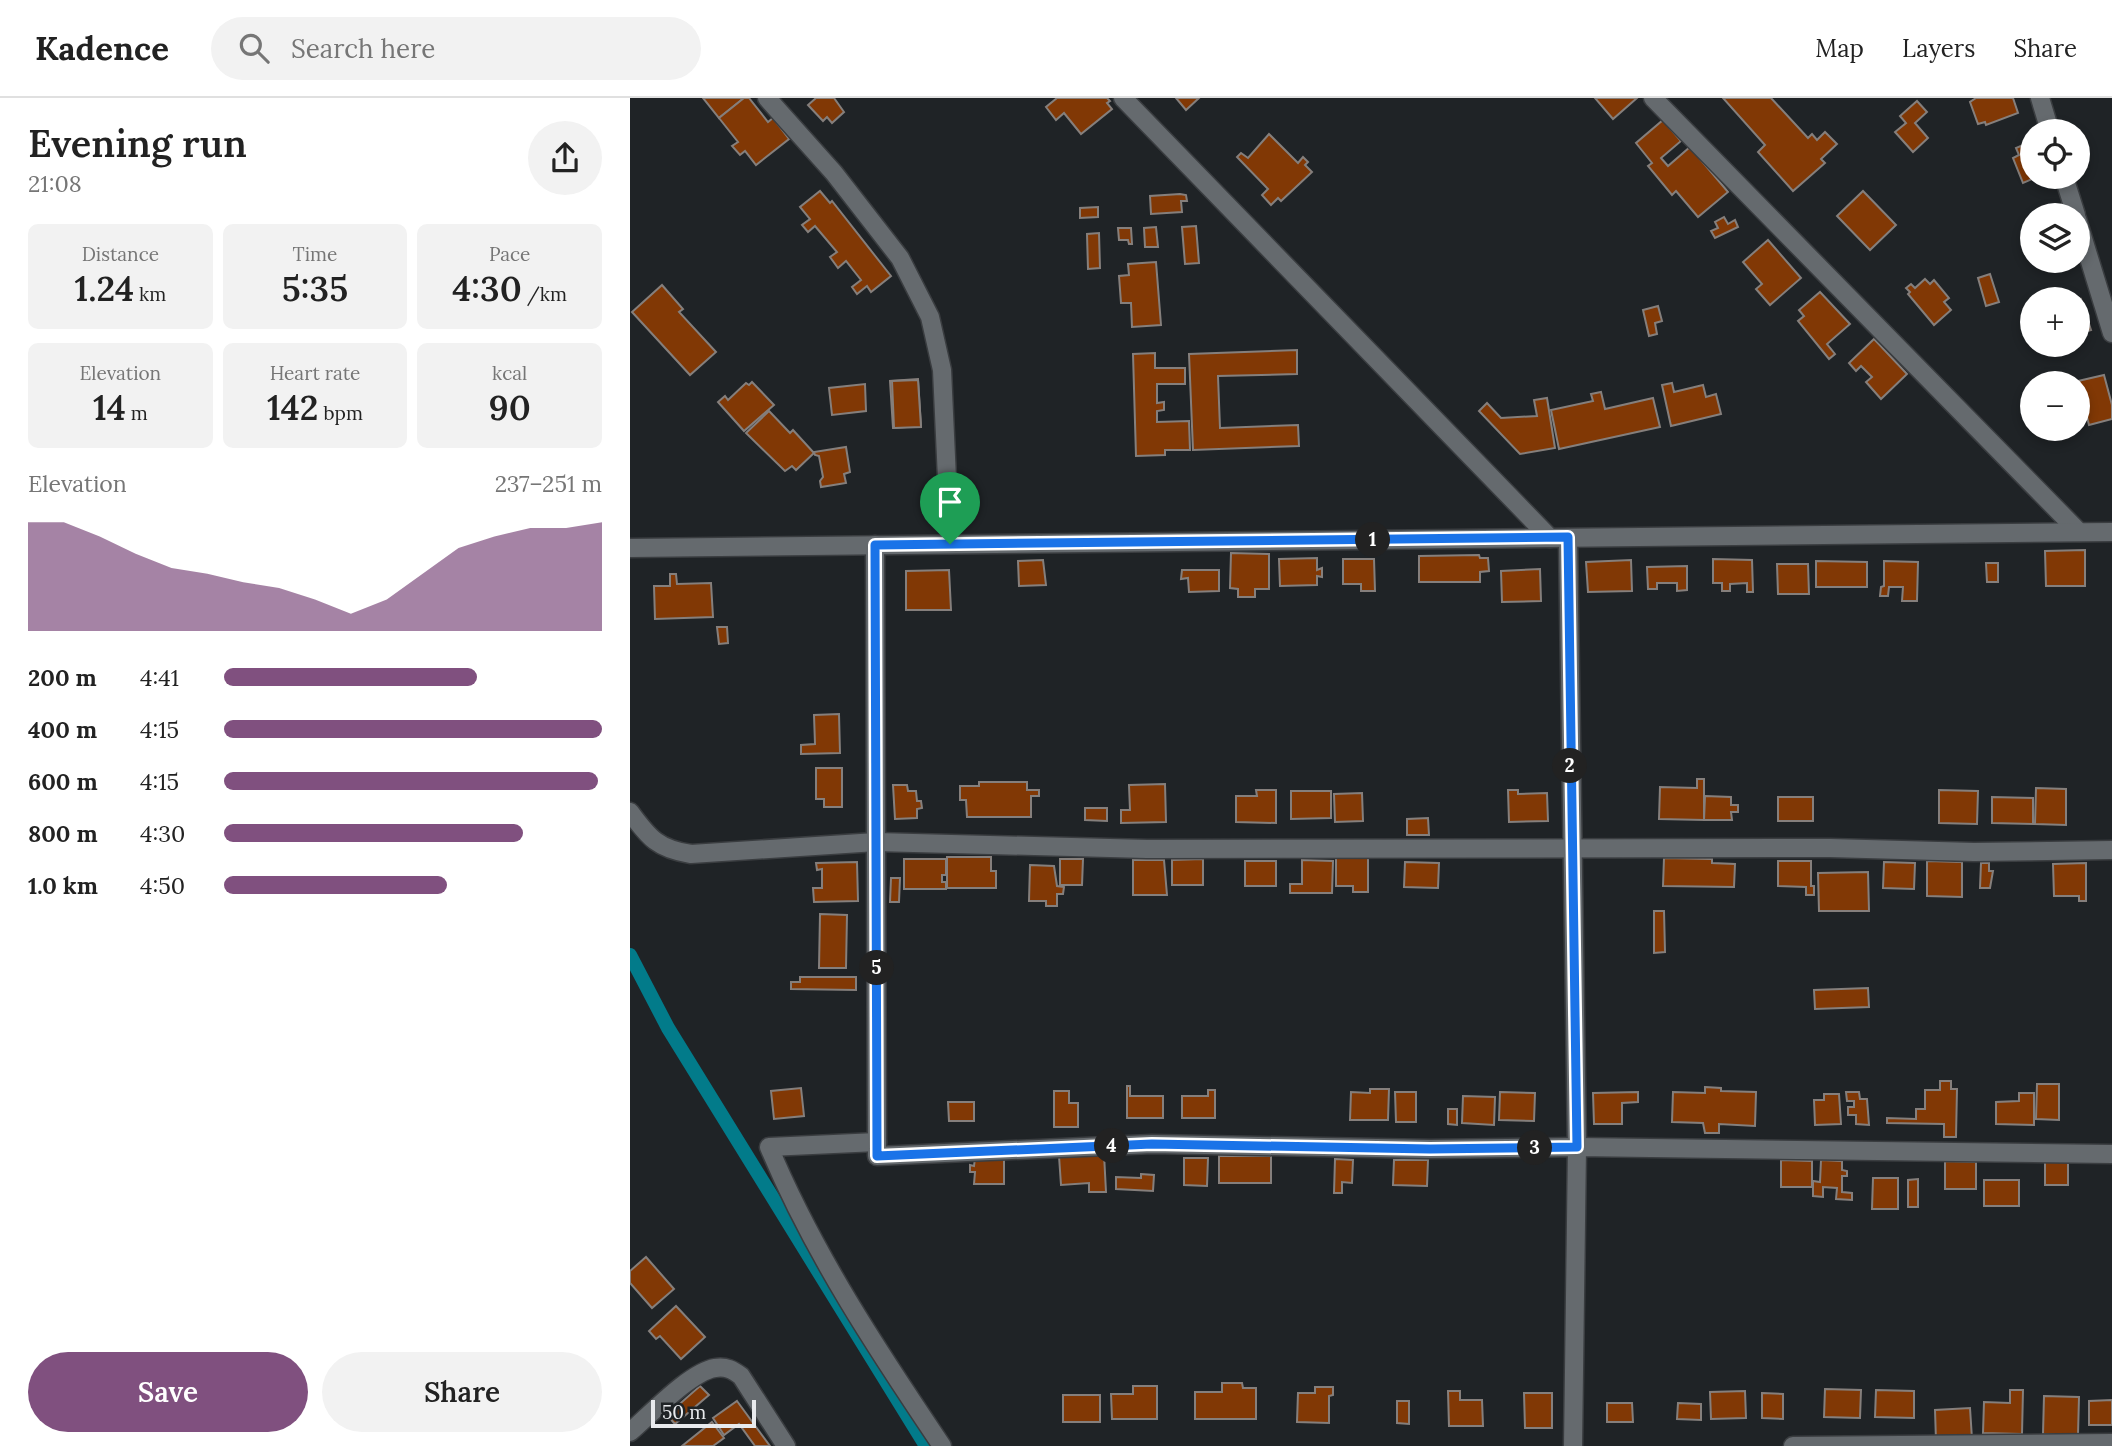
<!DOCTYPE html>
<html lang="en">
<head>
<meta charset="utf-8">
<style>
	:root { --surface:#fff; --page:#f2f2f2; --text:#222; --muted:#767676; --line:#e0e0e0; --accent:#80507f }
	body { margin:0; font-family:Lora,serif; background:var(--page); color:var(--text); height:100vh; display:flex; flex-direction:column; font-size:26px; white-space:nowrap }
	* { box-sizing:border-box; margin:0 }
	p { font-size:23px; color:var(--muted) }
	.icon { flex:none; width:38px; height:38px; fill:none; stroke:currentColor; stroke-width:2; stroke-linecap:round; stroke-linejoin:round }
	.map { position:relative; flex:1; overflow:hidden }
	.side { display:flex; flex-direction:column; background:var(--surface); width:630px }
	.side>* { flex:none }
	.fabs { position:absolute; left:1390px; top:21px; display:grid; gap:14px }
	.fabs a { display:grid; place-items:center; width:70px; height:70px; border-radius:50%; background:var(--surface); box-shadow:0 4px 10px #0003; font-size:35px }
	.scale { position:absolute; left:21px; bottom:18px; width:105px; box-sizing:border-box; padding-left:7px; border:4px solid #e8eaed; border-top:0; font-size:19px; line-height:24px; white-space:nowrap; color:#e8eaed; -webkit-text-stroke:5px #1f2326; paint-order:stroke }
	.pin { position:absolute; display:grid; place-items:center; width:60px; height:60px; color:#fff; margin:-72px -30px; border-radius:50% 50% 50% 0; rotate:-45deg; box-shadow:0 0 7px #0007 }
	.pin .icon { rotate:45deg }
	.km { position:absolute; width:35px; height:35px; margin:-18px; border-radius:50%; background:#222; color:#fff; font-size:19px; line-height:35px; text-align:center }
	.round { display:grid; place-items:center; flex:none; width:74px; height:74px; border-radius:37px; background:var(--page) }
	.head { display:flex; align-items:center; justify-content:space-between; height:119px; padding:0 28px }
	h1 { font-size:38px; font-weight:600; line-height:52px }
	.stats { display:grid; grid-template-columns:repeat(3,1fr); gap:10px; height:119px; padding:7px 28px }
	.stats div { display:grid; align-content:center; border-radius:10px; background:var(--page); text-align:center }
	.stats b { font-size:35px; font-weight:600 }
	.stats small { font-size:19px; font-weight:400 }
	.stats p { font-size:19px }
	.chart { height:196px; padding:14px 28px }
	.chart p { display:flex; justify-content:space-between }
	.chart svg { width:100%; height:126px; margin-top:7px; fill:var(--accent); opacity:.7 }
	.cta { display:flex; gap:14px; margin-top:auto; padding:14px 28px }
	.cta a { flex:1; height:80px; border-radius:42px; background:var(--accent); color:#fff; font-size:28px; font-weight:600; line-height:80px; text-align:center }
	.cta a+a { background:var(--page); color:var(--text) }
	ul { padding:0 28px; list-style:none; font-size:23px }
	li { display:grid; grid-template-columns:112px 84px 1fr; align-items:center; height:52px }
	li i { height:18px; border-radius:9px; background:var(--accent) }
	header { display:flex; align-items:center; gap:42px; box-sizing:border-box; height:98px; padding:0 35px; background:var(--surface); border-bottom:2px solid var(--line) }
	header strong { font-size:33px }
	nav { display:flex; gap:38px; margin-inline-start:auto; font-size:24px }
	.search { width:490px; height:63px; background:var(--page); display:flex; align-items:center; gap:18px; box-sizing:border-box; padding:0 24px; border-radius:38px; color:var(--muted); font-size:26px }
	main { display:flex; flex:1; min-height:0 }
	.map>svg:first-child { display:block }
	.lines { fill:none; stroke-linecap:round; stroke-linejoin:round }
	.canal { stroke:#027b8a; stroke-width:14 }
	.building { fill:#813805; stroke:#857f7c; stroke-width:2 }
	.minor-casing { stroke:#3a3d40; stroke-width:21 }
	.minor { stroke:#656a6e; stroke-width:18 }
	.route-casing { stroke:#fff; stroke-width:14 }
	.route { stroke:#1a73e8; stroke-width:9 }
</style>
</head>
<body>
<header>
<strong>Kadence</strong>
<div class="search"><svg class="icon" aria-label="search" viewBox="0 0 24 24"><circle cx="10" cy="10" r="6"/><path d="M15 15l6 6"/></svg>Search here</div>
<nav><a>Map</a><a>Layers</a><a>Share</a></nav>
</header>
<main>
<section class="side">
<div class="head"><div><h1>Evening run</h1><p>21:08</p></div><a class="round"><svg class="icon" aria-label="share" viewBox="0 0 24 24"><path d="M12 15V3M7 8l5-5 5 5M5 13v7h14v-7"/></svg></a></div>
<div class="stats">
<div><p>Distance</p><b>1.24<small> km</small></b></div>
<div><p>Time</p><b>5:35</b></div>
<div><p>Pace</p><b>4:30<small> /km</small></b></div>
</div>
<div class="stats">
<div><p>Elevation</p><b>14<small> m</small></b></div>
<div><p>Heart rate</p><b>142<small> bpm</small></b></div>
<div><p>kcal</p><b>90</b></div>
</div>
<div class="chart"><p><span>Elevation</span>237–251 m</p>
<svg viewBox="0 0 160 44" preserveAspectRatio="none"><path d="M0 44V6L10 6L20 11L30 17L40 22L50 24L60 27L70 29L80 33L90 38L100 33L110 24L120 15L130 11L140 8L150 8L160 6V44z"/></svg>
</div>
<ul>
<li><b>200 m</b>4:41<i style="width:67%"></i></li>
<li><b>400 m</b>4:15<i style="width:100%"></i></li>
<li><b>600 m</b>4:15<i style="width:99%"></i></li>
<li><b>800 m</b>4:30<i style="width:79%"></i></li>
<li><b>1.0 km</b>4:50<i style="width:59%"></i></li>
</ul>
<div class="cta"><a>Save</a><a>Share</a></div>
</section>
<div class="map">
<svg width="1482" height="1348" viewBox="0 0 1482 1348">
	<rect width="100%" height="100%" fill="#1f2326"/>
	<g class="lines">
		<polyline class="canal" points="0,857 38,930 296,1348"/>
	</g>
	<g class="building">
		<polygon points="73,0 114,0 89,20"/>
		<polygon points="114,0 119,0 138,24 143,20 159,41 126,67 115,53 110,57 102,48 108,44 89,20"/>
		<polygon points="186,0 204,0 214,14 202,25 197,19 193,23 178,7"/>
		<polygon points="427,0 477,0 480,3 477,5 482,11 451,36 434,15 426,22 416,9"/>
		<polygon points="546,0 569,0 556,12"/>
		<polygon points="965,0 1007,0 983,21"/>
		<polygon points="1093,0 1141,0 1178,40 1182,36 1187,42 1195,34 1207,46 1191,61 1195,65 1163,93 1128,54 1135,47"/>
		<polygon points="1346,0 1383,0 1388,15 1356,27 1355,24 1348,26 1340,4"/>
		<polygon points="1287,3 1297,14 1285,25 1298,40 1283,54 1265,34 1276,25 1270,18"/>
		<polygon points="1033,22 1051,43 1031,60 1038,68 1060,49 1098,94 1068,119 1046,93 1042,97 1018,68 1022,65 1006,45"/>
		<polygon points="639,36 668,65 673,59 678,64 675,67 682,74 651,103 648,100 641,107 632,97 638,91 607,59 611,55 618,60"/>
		<polygon points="1400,44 1402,79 1407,79 1393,85 1383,60 1389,57 1386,50"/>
		<polygon points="190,93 200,105 202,103 261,178 241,194 237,188 227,196 222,189 231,182 216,163 208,170 200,159 207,154 185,128 178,134 172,127 180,121 170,109"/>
		<polygon points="1233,93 1266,127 1240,152 1207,118"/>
		<polygon points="550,96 556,97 557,103 551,103 552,114 521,116 520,98"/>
		<polygon points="468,109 468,119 450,120 450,110"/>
		<polygon points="1094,119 1098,126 1105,122 1108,129 1085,140 1081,133 1088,130 1085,124"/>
		<polygon points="566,128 569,165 555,166 552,129"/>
		<polygon points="526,129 528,149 515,149 514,130"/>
		<polygon points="488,130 501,130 502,146 499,146 498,142 489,142"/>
		<polygon points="469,135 470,170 458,171 457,136"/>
		<polygon points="1138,142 1171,180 1140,207 1126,191 1132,186 1113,164"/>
		<polygon points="526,164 531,227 502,229 501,205 491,205 489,178 499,177 498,166"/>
		<polygon points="1360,176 1369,204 1356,208 1348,180"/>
		<polygon points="1295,181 1300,186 1304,182 1319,200 1314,204 1321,212 1304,227 1278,196 1280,194 1276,190 1281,186 1285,190"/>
		<polygon points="32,187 53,211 49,214 86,254 60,277 2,214"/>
		<polygon points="1190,194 1220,226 1197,246 1205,256 1199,261 1168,223 1174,218 1169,212"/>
		<polygon points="1451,201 1461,232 1447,236 1447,202"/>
		<polygon points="1028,208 1032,223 1025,225 1027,236 1019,238 1013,212"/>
		<polygon points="1244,241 1277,276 1251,301 1236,284 1242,279 1231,268 1226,273 1219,265"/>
		<polygon points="667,252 667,276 588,278 590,330 668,327 669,348 563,352 559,256"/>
		<polygon points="525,255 525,270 555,270 555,286 527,286 527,305 534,304 534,312 527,313 527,324 559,323 560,352 535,352 535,357 506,358 503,256"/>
		<polygon points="1474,277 1482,307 1482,321 1459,327 1448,283"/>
		<polygon points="288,281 291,328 263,330 260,283"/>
		<polygon points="288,282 291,329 264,330 262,283"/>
		<polygon points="122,284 144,307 114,333 88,304 95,298 98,302 116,285 119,287"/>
		<polygon points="1042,285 1044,294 1073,287 1076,299 1086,296 1091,316 1041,328 1032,287"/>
		<polygon points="235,286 236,313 202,317 199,290"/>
		<polygon points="971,294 975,311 1023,300 1030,329 929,351 921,312 963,303 961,296"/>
		<polygon points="917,300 925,350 890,356 849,313 857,305 871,320 907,318 904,302"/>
		<polygon points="139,313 160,335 163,332 184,355 166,372 162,368 155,373 116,335"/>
		<polygon points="216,349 220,374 214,376 216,385 191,389 190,383 193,379 189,358 185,357 184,354"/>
		<polygon points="1455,452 1455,488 1416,488 1415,453"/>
		<polygon points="601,455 639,456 639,491 625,491 625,499 608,499 608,491 600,490"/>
		<polygon points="849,457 850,460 858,460 859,473 850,474 850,484 789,484 789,458"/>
		<polygon points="687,460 687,472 692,470 692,479 687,478 687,487 650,488 649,461"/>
		<polygon points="713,461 744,461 745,493 731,493 731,486 713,486"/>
		<polygon points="1083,461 1122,462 1123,494 1117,494 1117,485 1100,486 1100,493 1092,493 1092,485 1083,485"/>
		<polygon points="413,462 416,487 389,488 388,463"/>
		<polygon points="1001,462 1002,493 958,494 956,464"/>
		<polygon points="1186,463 1237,464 1237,489 1186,489"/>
		<polygon points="1254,463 1288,464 1287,503 1272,503 1273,489 1259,489 1258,498 1250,498 1251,489 1254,488"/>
		<polygon points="1356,465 1368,465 1368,484 1357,484"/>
		<polygon points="1147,466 1178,466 1179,496 1148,496"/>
		<polygon points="1057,468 1057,492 1047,493 1047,485 1027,485 1027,491 1018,491 1017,469"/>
		<polygon points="910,471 911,503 872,504 871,473"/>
		<polygon points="319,472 321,512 276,512 276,473"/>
		<polygon points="552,472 589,472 589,493 559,494 558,480 551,481"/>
		<polygon points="40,476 46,476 47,486 81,485 83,519 25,521 24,488 40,488"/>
		<polygon points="87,529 97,529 98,545 89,546"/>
		<polygon points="209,616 210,655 171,656 171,647 185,646 184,617"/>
		<polygon points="186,670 212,670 212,709 194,709 194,701 186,701"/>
		<polygon points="1067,681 1074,681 1074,722 1029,721 1030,689 1067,690"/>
		<polygon points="349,684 397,684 397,692 409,692 409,698 401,698 401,719 337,719 336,702 330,702 330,688 349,688"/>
		<polygon points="535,686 536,724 491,725 491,712 500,712 499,687"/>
		<polygon points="263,687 277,687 278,693 286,693 287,703 291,703 292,710 287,711 287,720 265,721"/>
		<polygon points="1406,690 1436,691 1436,727 1405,726"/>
		<polygon points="626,692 646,692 646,725 606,724 606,698 627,698"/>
		<polygon points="878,692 888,692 888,696 917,695 918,723 879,724"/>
		<polygon points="1309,692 1348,693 1347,726 1309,725"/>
		<polygon points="661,693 701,693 701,720 661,721"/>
		<polygon points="732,695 733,723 705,724 704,696"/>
		<polygon points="1075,698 1101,699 1101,707 1108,707 1108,714 1101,714 1102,722 1074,722"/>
		<rect x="1148" y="699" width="35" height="24"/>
		<polygon points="1362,699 1403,700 1403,726 1362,725"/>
		<polygon points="455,710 477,710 477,723 455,722"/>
		<polygon points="798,720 799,737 777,737 777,721"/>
		<polygon points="317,759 361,759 361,773 366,773 366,790 317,790"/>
		<polygon points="706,760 738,760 738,794 723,794 723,788 706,788"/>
		<polygon points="1034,760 1082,761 1082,765 1105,766 1104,789 1033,788"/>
		<polygon points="274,761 316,761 316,777 312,777 312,784 316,784 316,791 274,791"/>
		<polygon points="430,761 453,761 452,787 430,787"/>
		<polygon points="573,761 573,787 542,787 542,762"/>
		<polygon points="503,762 534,762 537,797 503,797"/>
		<polygon points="672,762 703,763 702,795 660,795 660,786 672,786"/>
		<rect x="615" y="763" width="31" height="25"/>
		<polygon points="1148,763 1181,763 1181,788 1184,788 1184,797 1176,797 1176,789 1148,788"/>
		<polygon points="1297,763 1332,764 1332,799 1297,798"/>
		<polygon points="227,764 228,803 184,804 183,790 192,790 192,771 187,772 186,765"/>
		<polygon points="775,764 809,765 808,790 774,789"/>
		<polygon points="1254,764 1285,765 1284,791 1253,790"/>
		<polygon points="1351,765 1359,765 1359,773 1363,773 1360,790 1350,790"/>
		<polygon points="1456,765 1456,803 1449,803 1449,798 1424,798 1423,766"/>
		<polygon points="400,767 424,768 427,788 434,789 433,796 427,796 427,808 416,808 416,803 399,803"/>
		<polygon points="1238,774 1239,813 1189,813 1188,775"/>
		<polygon points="261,780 270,780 269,804 260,804"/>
		<polygon points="1024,813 1034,813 1035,854 1024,855"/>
		<polygon points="190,816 217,817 216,870 189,870"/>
		<polygon points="170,879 226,879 226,892 161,891 161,884 170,884"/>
		<polygon points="1238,890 1239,909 1185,911 1184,892"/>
		<polygon points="1310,983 1321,983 1321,991 1327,991 1326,1039 1314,1039 1314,1026 1257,1025 1257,1020 1286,1021 1286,1011 1295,1011 1295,992 1310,992"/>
		<polygon points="1407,986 1429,986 1429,1022 1406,1021"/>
		<polygon points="497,988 500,988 500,998 533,998 533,1020 497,1020"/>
		<polygon points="1075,989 1091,990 1091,993 1126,994 1125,1028 1089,1026 1089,1035 1075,1035 1073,1025 1042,1024 1043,994 1075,995"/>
		<polygon points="171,990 174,1018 144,1021 141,993"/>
		<polygon points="740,991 759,991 758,1022 720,1022 721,994 740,995"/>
		<polygon points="578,992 585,992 585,1020 552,1020 552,998 578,998"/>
		<polygon points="424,993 439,993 439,1005 448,1005 448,1029 424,1029"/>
		<polygon points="765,994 786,994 786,1024 766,1024"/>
		<polygon points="870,994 905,995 904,1023 869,1022"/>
		<polygon points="1008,994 1008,1004 992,1005 992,1026 964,1026 963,995"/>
		<polygon points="1216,994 1229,994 1230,1001 1237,1001 1239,1027 1226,1026 1226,1017 1218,1017 1218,1009 1224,1009 1224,1003 1217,1003"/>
		<polygon points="1389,995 1404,995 1404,1027 1366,1026 1366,1004 1389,1003"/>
		<polygon points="1194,996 1209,996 1211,1026 1185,1027 1184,1002 1194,1002"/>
		<polygon points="833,998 865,999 864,1027 832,1025"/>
		<polygon points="318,1004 344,1004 344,1023 319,1023"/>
		<polygon points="818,1011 827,1011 827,1027 818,1026"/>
		<polygon points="474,1056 476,1094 459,1094 459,1085 431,1087 429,1058"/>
		<rect x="589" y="1058" width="52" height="27"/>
		<polygon points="345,1060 374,1060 374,1086 344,1086 345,1074 340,1074 340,1067 344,1068"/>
		<polygon points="554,1060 578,1060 577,1088 554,1087"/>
		<polygon points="705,1061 723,1062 722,1085 712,1084 712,1095 704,1095"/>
		<polygon points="764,1062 798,1062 797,1088 763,1087"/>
		<polygon points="1151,1062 1182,1063 1182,1089 1151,1089"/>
		<polygon points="1191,1062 1212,1063 1212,1072 1217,1073 1217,1078 1212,1078 1212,1094 1222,1095 1222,1102 1206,1101 1207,1090 1193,1089 1193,1099 1183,1098 1183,1083 1190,1084"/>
		<polygon points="1315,1063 1346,1064 1346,1091 1315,1091"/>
		<rect x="1415" y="1064" width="23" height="23"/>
		<polygon points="511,1076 524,1077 523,1093 486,1091 486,1079 511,1080"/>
		<polygon points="1243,1080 1268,1080 1268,1111 1242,1111"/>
		<polygon points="1288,1081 1288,1109 1278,1109 1278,1082"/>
		<rect x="1354" y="1082" width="35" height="26"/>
		<polygon points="16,1159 44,1191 22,1210 0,1185 0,1173"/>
		<polygon points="46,1208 75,1239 51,1261 30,1238 26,1241 19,1233"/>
		<polygon points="592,1285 612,1285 613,1290 626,1290 626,1321 565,1321 565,1294 592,1294"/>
		<polygon points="70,1288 79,1297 45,1326 37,1317"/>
		<polygon points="503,1288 527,1288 527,1321 482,1321 481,1296 503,1296"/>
		<polygon points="685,1289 703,1289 703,1297 699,1298 699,1325 667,1324 668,1295 685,1295"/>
		<polygon points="1195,1291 1231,1292 1230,1320 1194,1319"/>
		<polygon points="1246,1292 1284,1293 1284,1320 1245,1319"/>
		<polygon points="1380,1292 1393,1292 1392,1336 1353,1335 1354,1304 1380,1305"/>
		<polygon points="818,1293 830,1293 830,1302 852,1302 853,1328 819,1328"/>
		<polygon points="1115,1293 1116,1320 1081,1321 1080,1294"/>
		<polygon points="894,1295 922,1295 922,1330 895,1330"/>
		<polygon points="1132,1295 1153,1296 1153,1321 1132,1320"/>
		<rect x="433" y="1297" width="37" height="27"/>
		<polygon points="1414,1298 1449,1299 1448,1337 1413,1336"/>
		<polygon points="1482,1302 1482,1327 1459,1327 1459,1303"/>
		<polygon points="107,1303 140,1348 125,1348 109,1326 94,1337 83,1320"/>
		<polygon points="767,1303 779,1303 779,1326 767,1325"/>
		<polygon points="977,1305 1002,1305 1003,1324 977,1324"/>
		<polygon points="1048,1305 1071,1306 1071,1322 1047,1321"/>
		<polygon points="1340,1310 1342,1341 1306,1343 1305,1312"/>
		<polygon points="82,1324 94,1340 83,1348 52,1348"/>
	</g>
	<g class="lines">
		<defs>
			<g id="minor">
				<polyline points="137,0 204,75 270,160 300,219 312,272 320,446"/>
				<polyline points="493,0 920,440"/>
				<polyline points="1023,0 1449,434"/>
				<polyline points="1410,0 1420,33"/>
				<polyline points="1434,79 1446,117"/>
				<polyline points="1447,121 1482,235"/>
				<polyline points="938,440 947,1049 943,1348"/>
				<polyline points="245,447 247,1058 522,1046 800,1051 947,1049 1482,1056"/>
				<polyline points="0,450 1482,434"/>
				<path d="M0 714C19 740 28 751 61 756L246 744 517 751 1200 750 1344 754 1482 752"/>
				<path d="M247 1044 139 1049C183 1155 248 1253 312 1348"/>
				<path d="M0 1334C20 1317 60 1274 85 1270 96 1268 103 1272 111 1278L156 1348"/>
				<polyline points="1163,1348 1482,1345"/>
			</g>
		</defs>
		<use href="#minor" class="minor-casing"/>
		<use href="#minor" class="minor"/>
	</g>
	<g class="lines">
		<defs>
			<polygon id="route" points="938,439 947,1049 800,1051 522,1046 247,1058 245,447"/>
		</defs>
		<use href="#route" class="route-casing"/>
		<use href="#route" class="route"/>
	</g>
</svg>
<div class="fabs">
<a><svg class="icon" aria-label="locate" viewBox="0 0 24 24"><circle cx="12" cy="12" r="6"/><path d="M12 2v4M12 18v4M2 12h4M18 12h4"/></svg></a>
<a><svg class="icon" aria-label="layers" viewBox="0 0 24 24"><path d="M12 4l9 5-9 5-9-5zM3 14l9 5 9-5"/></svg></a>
<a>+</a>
<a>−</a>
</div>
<div class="scale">50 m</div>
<div class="pin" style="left:320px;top:446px;background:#1e9e55"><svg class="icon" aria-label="arrive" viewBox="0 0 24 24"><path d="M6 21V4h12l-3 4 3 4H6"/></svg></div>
<b class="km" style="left:743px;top:442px">1</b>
<b class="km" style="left:940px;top:668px">2</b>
<b class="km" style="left:905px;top:1050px">3</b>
<b class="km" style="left:482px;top:1048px">4</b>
<b class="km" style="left:247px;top:870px">5</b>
</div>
</main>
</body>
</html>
